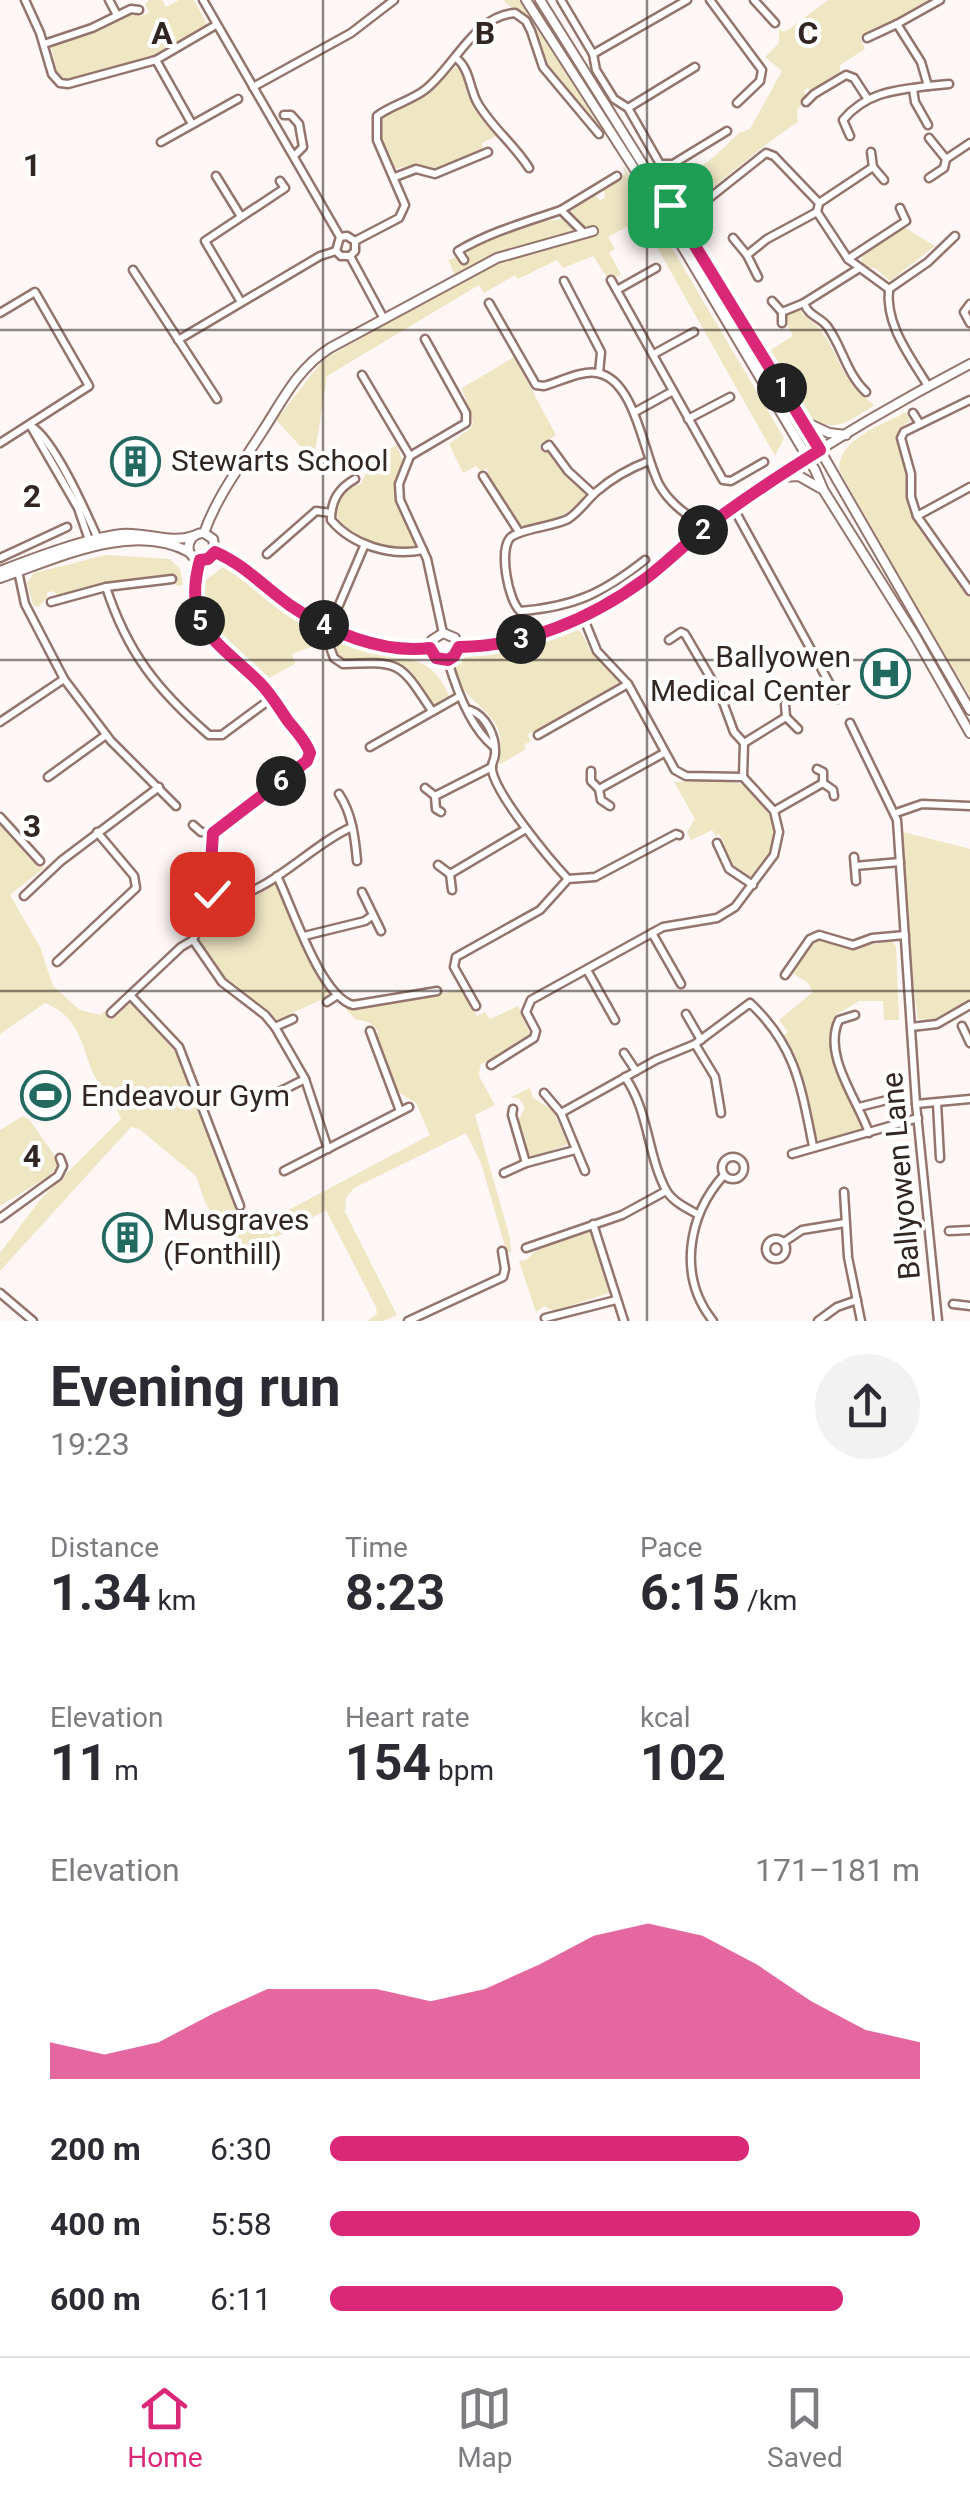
<!DOCTYPE html>
<html lang="en">
<head>
<meta charset="utf-8">
<style>
	:root { --surface:#fff; --page:#f2f2f3; --text:#2b2b33; --muted:#7c7c81; --line:#e1e1e2; --accent:#db2777 }
	body { margin:0; font-family:Roboto,sans-serif; background:var(--page); color:var(--text); height:100vh; display:flex; flex-direction:column; font-size:38px; white-space:nowrap }
	* { box-sizing:border-box; margin:0 }
	p { font-size:32px; color:var(--muted) }
	.icon { flex:none; width:55px; height:55px; fill:none; stroke:currentColor; stroke-width:2; stroke-linecap:round; stroke-linejoin:round }
	.map { position:relative; height:1321px; overflow:hidden }
	.drawer { display:flex; flex-direction:column; background:var(--surface); flex:1 }
	.drawer>* { flex:none }
	.pin { position:absolute; display:grid; place-items:center; width:85px; height:85px; color:#fff; margin:-42px; border-radius:20px; box-shadow:0 5px 15px #0006 }
	.km { position:absolute; width:50px; height:50px; margin:-25px; border-radius:50%; background:#222; color:#fff; font-size:28px; line-height:50px; text-align:center }
	.round { display:grid; place-items:center; flex:none; width:105px; height:105px; border-radius:52px; background:var(--page) }
	.headline { display:flex; align-items:center; justify-content:space-between; height:170px; padding:0 50px }
	h1 { font-size:55px; font-weight:700; line-height:75px }
	.stats { display:grid; grid-template-columns:repeat(3,1fr); gap:15px; height:170px; padding:10px 50px }
	.stats div { display:grid; align-content:center }
	.stats b { font-size:50px; font-weight:700 }
	.stats small { font-size:28px; font-weight:400 }
	.stats p { font-size:28px }
	.chart { height:280px; padding:20px 50px }
	.chart p { display:flex; justify-content:space-between }
	.chart svg { width:100%; height:180px; margin-top:10px; fill:var(--accent); opacity:.7 }
	ul { padding:0 50px; list-style:none; font-size:32px }
	li { display:grid; grid-template-columns:160px 120px 1fr; align-items:center; height:75px }
	li i { height:25px; border-radius:12px; background:var(--accent) }
	.dock { display:flex; justify-content:space-around; align-items:center; height:140px; border-top:2px solid var(--line); background:var(--surface); font-size:28px; color:var(--muted) }
	.dock a { display:grid; justify-items:center; gap:5px }
	.dock .selected { color:var(--accent) }
	.map>svg:first-child { display:block }
	.green { fill:#efe6c4 }
	.lines { fill:none; stroke-linecap:round; stroke-linejoin:round }
	.minor-casing { stroke:#93756d; stroke-width:11 }
	.tertiary-casing { stroke:#93756d; stroke-width:12 }
	.secondary-casing { stroke:#93756d; stroke-width:12 }
	.minor { stroke:#fff; stroke-width:6 }
	.tertiary { stroke:#fff; stroke-width:8 }
	.secondary { stroke:#fff; stroke-width:8 }
	.route-casing { stroke:#fff; stroke-width:20 }
	.route { stroke:#db2777; stroke-width:12 }
	.grid { fill:none; stroke:#322622; stroke-width:2.5; stroke-opacity:0.55 }
	.labels { text-anchor:middle; stroke-width:8; stroke-linejoin:round; paint-order:stroke }
	.poi-label { font-size:30px; fill:#322622; stroke:#fff; text-anchor:start }
	.street-label { font-size:30px; fill:#322622; stroke:#fff }
	.grid-label { font-size:32px; text-anchor:middle; font-weight:bold; fill:#322622; stroke:#fff; stroke-width:8; stroke-linejoin:round; paint-order:stroke }
</style>
</head>
<body>
<div class="map">
<svg width="970" height="1321" viewBox="0 0 970 1321">
	<rect width="100%" height="100%" fill="#fef7f5"/>
	<g class="green">
		<polygon points="149,0 162,0 166,7 179,0 194,0 207,24 156,55 67,80 58,77 51,45 134,11 141,16 149,13 145,4"/>
		<polygon points="503,0 520,0 600,127 595,127 546,66 533,27"/>
		<path d="M828 0H938L860 37 865 49 840 65V75L813 91 807 88 804 91 806 96 797 111 798 122C757 149 722 182 683 210L668 188 714 157 739 133 750 129 782 71 765 57 779 43V29L783 32 788 30Z"/>
		<polygon points="455,67 464,72 467,95 471,94 482,116 498,135 482,143 482,150 439,169 431,170 418,164 394,169 380,139 380,119 429,93"/>
		<polygon points="623,165 784,438 775,456 641,219 608,237 615,249 609,253 621,274 610,282 593,256 563,268 557,260 518,279 515,275 484,293 479,285 327,376 313,465 307,470 302,460 304,450 276,420 323,360 458,282 448,260 456,257 460,262 468,258 468,248 539,221 558,220 594,195 600,200 605,198 604,188 625,174"/>
		<polygon points="904,227 935,246 890,281 875,268 865,268 861,260 864,254"/>
		<path d="M799 309C805 318 816 323 822 332 845 365 837 376 874 405L872 407C861 413 849 423 836 425 803 429 782 374 769 351L793 336 785 320 790 311Z"/>
		<path d="M514 357 556 435 539 447 543 452 550 451 583 491 585 497C564 516 548 528 519 525L489 479 487 468 481 471 476 466 463 473 449 444 472 427 473 421 462 388Z"/>
		<path d="M906 412 910 421 903 426 897 438 908 475 910 505 917 522 970 595V696L904 588 839 469C839 438 883 425 906 412Z"/>
		<path d="M397 445 403 462C390 494 402 515 418 543L414 549C380 549 306 529 351 485H360L374 458Z"/>
		<polygon points="106,555 170,559 180,569 183,585 177,586 171,577 110,581 58,596 53,591 47,593 47,598 38,607 33,605 27,583 34,573"/>
		<path d="M223 567C250 579 267 604 292 616 315 628 338 641 361 648 401 661 432 651 450 698L434 704C423 692 416 674 403 665 384 651 358 667 339 657L335 643H321L292 654 295 664 269 678 227 646 209 621 203 582Z"/>
		<path d="M576 629 581 632 591 652 620 684 543 729 527 734 531 741 524 745 526 749 499 765C500 754 502 743 499 732 491 705 450 695 456 659L521 647Z"/>
		<path d="M726 780 750 787C776 815 785 849 753 877L734 871 723 851 724 843 719 834 716 836 712 830 691 840 687 832 695 819 674 782Z"/>
		<path d="M0 821 44 868 10 895 40 947 53 986 80 1010 100 1015 105 1011 112 1016 125 1002H134L182 1059 193 1099 237 1213 249 1231 430 1135 416 1103 398 1092 376 1036 378 1032C374 1023 366 1020 356 1020L346 1009 462 990 477 1016 485 1012 490 1019 518 1006 531 1036 480 1065 479 1076 495 1105 475 1115 510 1238 511 1252 507 1254 506 1250 481 1163 466 1133 354 1188 346 1198 345 1212 397 1315 383 1321H367L377 1314 376 1307 326 1210 247 1253 243 1251 222 1231 205 1202 196 1176 139 1129 131 1127 0 1271V1253L40 1200 121 1119C115 1100 98 1086 92 1071 81 1042 78 1016 45 1003L0 1034Z"/>
		<polygon points="903,832 970,849 970,1001 934,1021 918,1019 906,925"/>
		<path d="M275 883 314 965 330 990 327 997 277 1020C255 1003 205 971 199 943 197 930 209 908 216 899H233Z"/>
		<path d="M820 937 849 948 892 941 896 946 899 1020H884L883 1001H859L836 1015C817 1061 855 1091 863 1131L821 1142 813 1133 800 1073 784 1035 788 1032 779 1020 813 992 808 983 791 972 812 942Z"/>
		<polygon points="530,1088 533,1098 553,1110 568,1144 535,1157 529,1155 518,1121 525,1107 519,1099 511,1097"/>
		<polygon points="23,1116 29,1119 57,1159 58,1166 48,1177 0,1206 0,1130"/>
		<polygon points="592,1231 609,1293 554,1311 544,1306 536,1312 519,1261 526,1260 538,1249"/>
	</g>
	<g class="lines">
		<defs>
			<g id="minor">
				<polyline points="25,0 40,33 52,74 60,83 68,84 156,60 216,25"/>
				<polyline points="109,0 117,15"/>
				<polyline points="203,0 340,237"/>
				<polyline points="561,0 593,54 596,70 614,99 628,108 660,164 673,164 727,131"/>
				<polyline points="710,0 762,70 760,81 737,103"/>
				<polyline points="754,0 775,23"/>
				<polyline points="867,38 897,24"/>
				<polyline points="44,44 92,28 131,9 139,10"/>
				<polyline points="593,54 687,0"/>
				<path d="M456 58C470 69 469 87 477 102 491 127 514 144 529 168"/>
				<polyline points="156,60 192,124"/>
				<polyline points="928,86 949,84"/>
				<polyline points="253,87 351,33 394,0"/>
				<polyline points="913,89 915,102 928,125"/>
				<polyline points="806,102 814,94 846,75 854,78 867,98"/>
				<polyline points="628,108 695,67"/>
				<polyline points="284,115 291,115 299,124 303,147 294,156"/>
				<path d="M850 136 843 120C866 92 896 90 928 86L921 62 897 24 940 0"/>
				<polyline points="929,138 946,159 970,143"/>
				<polyline points="161,142 238,99"/>
				<polyline points="873,167 884,180"/>
				<polyline points="216,176 240,215"/>
				<polyline points="395,177 416,169 435,174 488,152"/>
				<polyline points="929,178 944,168 946,159"/>
				<polyline points="819,203 873,167 871,152"/>
				<polyline points="561,210 617,176"/>
				<polyline points="688,215 766,153 774,156 819,203 817,212 848,259 889,289"/>
				<polyline points="340,237 336,251 341,256 350,256 384,319"/>
				<polyline points="340,237 347,236 355,241 355,251 350,256"/>
				<polyline points="733,238 747,255"/>
				<path d="M355 241 399 218 405 205 377 140V116C391 105 411 101 426 89 455 66 474 16 515 13L526 21 531 31 543 67 599 134"/>
				<polyline points="848,259 906,221 900,208"/>
				<path d="M464 260 458 251C490 232 526 222 561 210L584 233"/>
				<path d="M858 269 804 303C809 317 819 316 827 326 843 348 846 373 866 392"/>
				<polyline points="133,270 217,399"/>
				<polyline points="758,277 747,255 767,239 817,212"/>
				<polyline points="611,280 723,480 731,481 764,462"/>
				<polyline points="564,281 601,352 599,373"/>
				<path d="M889 289C885 325 910 356 928 386"/>
				<polyline points="889,289 928,262 955,236"/>
				<polyline points="617,290 656,268"/>
				<polyline points="772,301 782,312 804,303"/>
				<polyline points="241,302 205,241 285,188 280,181"/>
				<path d="M489 303 536 385 544 386C559 382 582 370 597 373 636 379 644 458 660 486 671 505 688 515 705 528"/>
				<polyline points="970,304 964,312 970,323"/>
				<polyline points="782,312 782,323"/>
				<polyline points="0,313 35,292 89,386 0,443"/>
				<polyline points="178,340 320,256 336,251"/>
				<polyline points="654,354 694,332"/>
				<polyline points="362,375 410,456"/>
				<polyline points="970,400 904,432 901,438 911,474 911,497 917,516 970,591"/>
				<polyline points="635,412 673,391"/>
				<polyline points="913,413 920,424"/>
				<polyline points="688,419 730,397"/>
				<polyline points="30,425 78,508 90,543"/>
				<path d="M31 426C54 439 86 512 98 539"/>
				<polyline points="546,447 549,445 568,471 593,494"/>
				<polyline points="410,456 399,484 400,500 427,559 443,633"/>
				<polyline points="410,456 466,423 466,413 425,339"/>
				<polyline points="483,476 519,532"/>
				<path d="M355 479C339 488 331 500 331 520 352 545 391 557 423 550"/>
				<polyline points="733,507 838,699"/>
				<polyline points="917,516 970,487"/>
				<polyline points="267,554 316,511 331,513"/>
				<polyline points="0,558 67,527"/>
				<path d="M200 560C181 628 219 642 260 683 271 694 279 708 288 721 296 731 306 741 310 753L307 761 213 833 207 908 193 940 222 982 265 1015 275 1027 305 1079 328 1149"/>
				<path d="M645 560C603 593 574 607 520 611 508 600 499 551 510 538 519 529 552 527 568 519 579 512 586 501 596 492 611 479 630 468 649 461"/>
				<polyline points="18,571 25,604 64,679 111,741 176,806"/>
				<path d="M106 587C127 652 157 690 209 735H222L272 698"/>
				<polyline points="51,602 106,587 172,579"/>
				<polyline points="339,605 365,544"/>
				<polyline points="669,640 681,632 685,634 720,694 734,732 744,743 743,777"/>
				<path d="M331 650 334 658 343 664C402 661 400 663 432 711"/>
				<path d="M448 661C456 688 471 728 493 746"/>
				<polyline points="785,704 786,717"/>
				<path d="M470 710C487 716 496 737 495 754 494 763 491 762 492 770 496 795 550 860 568 879"/>
				<polyline points="0,722 64,679"/>
				<polyline points="850,723 897,820 916,1104 938,1321"/>
				<polyline points="538,735 628,684"/>
				<polyline points="744,743 786,717 798,729"/>
				<polyline points="370,747 460,696"/>
				<polyline points="591,771 591,781 599,789 664,753"/>
				<polyline points="48,777 106,735"/>
				<polyline points="823,783 833,790 834,796"/>
				<polyline points="425,788 435,796"/>
				<polyline points="599,789 601,800 610,806"/>
				<path d="M339 794C352 813 355 838 357 861"/>
				<polyline points="774,811 823,783 823,772 817,769"/>
				<polyline points="441,812 436,809 435,796 492,767"/>
				<polyline points="896,813 922,804 970,806"/>
				<polyline points="0,817 40,861"/>
				<polyline points="193,825 201,832 213,833"/>
				<polyline points="717,843 729,869 753,885"/>
				<polyline points="854,857 856,881"/>
				<polyline points="438,865 450,874 452,890"/>
				<polyline points="855,866 900,862"/>
				<polyline points="450,874 526,829"/>
				<path d="M277 876C292 906 320 996 353 1005L437 991"/>
				<polyline points="362,892 381,931"/>
				<path d="M209 894C216 894 226 897 233 896 270 892 314 843 352 827"/>
				<polyline points="24,896 61,861 159,787"/>
				<polyline points="652,933 681,984"/>
				<polyline points="304,936 365,921 373,915"/>
				<polyline points="57,962 136,888 134,876 97,832"/>
				<polyline points="587,970 615,1020"/>
				<polyline points="785,975 810,939 819,935 853,945 872,938 905,935"/>
				<polyline points="130,995 179,1047 240,1206"/>
				<polyline points="327,1002 336,996"/>
				<polyline points="476,1006 454,967 456,957 540,910 568,879 595,877 676,834 679,835"/>
				<polyline points="111,1013 181,947 193,940"/>
				<polyline points="686,1014 701,1040"/>
				<path d="M855 1015 839 1020C822 1055 858 1100 869 1133"/>
				<polyline points="962,1026 970,1043"/>
				<polyline points="275,1027 293,1019"/>
				<polyline points="911,1027 937,1024 970,1005"/>
				<polyline points="370,1031 400,1111"/>
				<polyline points="695,1044 715,1077 721,1113"/>
				<polyline points="624,1053 636,1071"/>
				<polyline points="491,1065 534,1038 536,1031 526,1012 531,1000 663,927 717,918 735,907 774,855 779,832 774,811 743,777 686,776 675,770 628,684 597,651 584,619"/>
				<path d="M625 1077C649 1111 647 1154 666 1190 672 1201 686 1208 697 1214"/>
				<polyline points="544,1093 561,1113 585,1171"/>
				<polyline points="263,1100 305,1079"/>
				<polyline points="937,1103 940,1158"/>
				<polyline points="916,1104 970,1099"/>
				<polyline points="859,1107 895,1098 899,1093 898,1083"/>
				<polyline points="513,1109 512,1115 526,1163"/>
				<path d="M561 1113 656 1060 695 1044 750 1003C796 1046 801 1087 813 1146"/>
				<polyline points="792,1154 918,1118"/>
				<circle cx="733" cy="1168" r="11"/>
				<polyline points="284,1171 409,1107"/>
				<polyline points="504,1173 526,1163 575,1150"/>
				<polyline points="844,1192 848,1257 861,1321"/>
				<polyline points="0,1218 58,1176 63,1166 60,1158"/>
				<polyline points="593,1224 624,1321"/>
				<polyline points="949,1231 970,1230"/>
				<circle cx="776" cy="1249" r="10"/>
				<polyline points="784,1242 802,1230 845,1223"/>
				<polyline points="526,1248 622,1215 666,1191"/>
				<polyline points="0,1293 33,1321"/>
				<polyline points="953,1304 970,1306"/>
				<polyline points="545,1318 616,1300"/>
				<polyline points="408,1321 503,1277 505,1269 502,1251"/>
				<path d="M713 1321C677 1276 688 1215 724 1175"/>
				<polyline points="818,1321 837,1307 857,1300"/>
			</g>
			<g id="tertiary">
				<polyline points="204,533 213,539 215,552"/>
				<path d="M215 552 208 559H195L189 552C187 541 193 533 204 533 217 496 241 465 262 432 283 400 297 369 330 348L497 258 593 231"/>
				<path d="M215 552C242 564 261 583 285 601 324 631 381 653 431 649"/>
				<path d="M0 571C34 558 86 538 122 534 145 532 172 544 193 536"/>
				<path d="M0 578C56 559 132 521 189 552"/>
				<path d="M459 647C494 646 554 635 584 619 649 584 699 528 761 487 828 443 899 401 970 364"/>
				<polyline points="431,649 432,640 443,633 455,638 459,647"/>
				<polyline points="431,649 436,658 444,661 454,657 459,647"/>
			</g>
			<g id="secondary">
				<polyline points="526,0 657,204 815,470 824,491 915,636 970,733"/>
				<polyline points="540,0 802,419 970,710"/>
				<polyline points="805,422 829,433 846,435"/>
				<polyline points="779,477 799,476 820,488"/>
			</g>
		</defs>
		<use href="#minor" class="minor-casing"/>
		<use href="#tertiary" class="tertiary-casing"/>
		<use href="#secondary" class="secondary-casing"/>
		<use href="#minor" class="minor"/>
		<use href="#tertiary" class="tertiary"/>
		<use href="#secondary" class="secondary"/>
	</g>
	<g class="lines">
		<defs>
			<path id="route" d="M212 894H209L213 833 307 761 310 753C306 741 296 731 288 721 279 708 271 694 260 683 219 642 181 628 200 560L208 559 215 552C245 565 264 587 291 606 329 632 383 654 430 648L436 658 448 660 454 656 459 647C526 646 591 619 645 579 665 564 684 545 704 529 741 500 780 475 820 450L670 205"/>
		</defs>
		<use href="#route" class="route-casing"/>
		<use href="#route" class="route"/>
	</g>
	<path class="grid" d="M323 0V1321M647 0V1321M0 330H970M0 660H970M0 991H970"/>
	<defs>
		<symbol id="building-ring" viewBox="-11 -11 22 22"><circle r="9.5" fill="#fff" stroke="#226a60" stroke-width="1.5"/><path d="M-4-6H4V6H1V3H-1V6H-4ZM-2.5-4.3h1.7v1.8h-1.7ZM.8-4.3h1.7v1.8H.8ZM-2.5-1h1.7V.8h-1.7ZM.8-1h1.7V.8H.8Z" fill="#226a60"/></symbol>
		<symbol id="hospital-ring" viewBox="-11 -11 22 22"><circle r="9.5" fill="#fff" stroke="#226a60" stroke-width="1.5"/><path d="M-5-5h3v3.5h4V-5h3V5h-3V1.5h-4V5h-3Z" fill="#226a60"/></symbol>
		<symbol id="stadium-ring" viewBox="-11 -11 22 22"><circle r="9.5" fill="#fff" stroke="#226a60" stroke-width="1.5"/><path d="M0-5a6.5 5 0 1 0 0 10a6.5 5 0 1 0 0-10ZM-3.5-1.8h7v3.6h-7Z" fill="#226a60"/></symbol>
	</defs>
	<g fill-rule="evenodd">
		<use href="#building-ring" x="108" y="434" width="55" height="55"/>
		<use href="#hospital-ring" x="858" y="646" width="55" height="55"/>
		<use href="#stadium-ring" x="18" y="1068" width="55" height="55"/>
		<use href="#building-ring" x="100" y="1210" width="55" height="55"/>
	</g>
	<g class="labels">
		<g class="poi-label">
			<text x="171" y="471">Stewarts School</text>
			<text x="851" y="667" text-anchor="end">Ballyowen<tspan x="851" dy="34">Medical Center</tspan></text>
			<text x="81" y="1106">Endeavour Gym</text>
			<text x="163" y="1230">Musgraves<tspan x="163" dy="34">(Fonthill)</tspan></text>
		</g>
		<g class="street-label">
			<text transform="translate(901 1176) rotate(-95)" y="10">Ballyowen Lane</text>
		</g>
	</g>
	<g class="grid-label">
		<text x="162" y="44">A</text>
		<text x="485" y="44">B</text>
		<text x="808" y="44">C</text>
		<text x="32" y="176">1</text>
		<text x="32" y="507">2</text>
		<text x="32" y="837">3</text>
		<text x="32" y="1167">4</text>
	</g>
</svg>
<div class="pin" style="left:670px;top:205px;background:#1e9e55"><svg class="icon" aria-label="arrive" viewBox="0 0 24 24"><path d="M6 21V4h12l-3 4 3 4H6"/></svg></div>
<div class="pin" style="left:212px;top:894px;background:#d93025"><svg class="icon" aria-label="check" viewBox="0 0 24 24"><path d="M5 12l5 5 9-10"/></svg></div>
<b class="km" style="left:782px;top:388px">1</b>
<b class="km" style="left:703px;top:530px">2</b>
<b class="km" style="left:521px;top:639px">3</b>
<b class="km" style="left:324px;top:625px">4</b>
<b class="km" style="left:200px;top:621px">5</b>
<b class="km" style="left:281px;top:781px">6</b>
</div>
<section class="drawer">
<div class="headline"><div><h1>Evening run</h1><p>19:23</p></div><a class="round"><svg class="icon" aria-label="share" viewBox="0 0 24 24"><path d="M12 15V3M7 8l5-5 5 5M5 13v7h14v-7"/></svg></a></div>
<div class="stats">
<div><p>Distance</p><b>1.34<small> km</small></b></div>
<div><p>Time</p><b>8:23</b></div>
<div><p>Pace</p><b>6:15<small> /km</small></b></div>
</div>
<div class="stats">
<div><p>Elevation</p><b>11<small> m</small></b></div>
<div><p>Heart rate</p><b>154<small> bpm</small></b></div>
<div><p>kcal</p><b>102</b></div>
</div>
<div class="chart"><p><span>Elevation</span>171–181 m</p>
<svg viewBox="0 0 160 44" preserveAspectRatio="none"><path d="M0 44V35L10 38L20 35L30 28L40 22L50 22L60 22L70 25L80 22L90 16L100 9L110 6L120 9L130 16L140 25L150 32L160 35V44z"/></svg>
</div>
<ul>
<li><b>200 m</b>6:30<i style="width:71%"></i></li>
<li><b>400 m</b>5:58<i style="width:100%"></i></li>
<li><b>600 m</b>6:11<i style="width:87%"></i></li>
</ul>
</section>
<nav class="dock">
<a class="selected"><svg class="icon" aria-label="home" viewBox="0 0 24 24"><path d="M3 11l9-7 9 7M6 9v11h12V9"/></svg>Home</a>
<a><svg class="icon" aria-label="map" viewBox="0 0 24 24"><path d="M3 6l6-2 6 2 6-2v14l-6 2-6-2-6 2zM9 4v14M15 6v14"/></svg>Map</a>
<a><svg class="icon" aria-label="saved" viewBox="0 0 24 24"><path d="M7 4h10v16l-5-4-5 4z"/></svg>Saved</a>
</nav>
</body>
</html>
